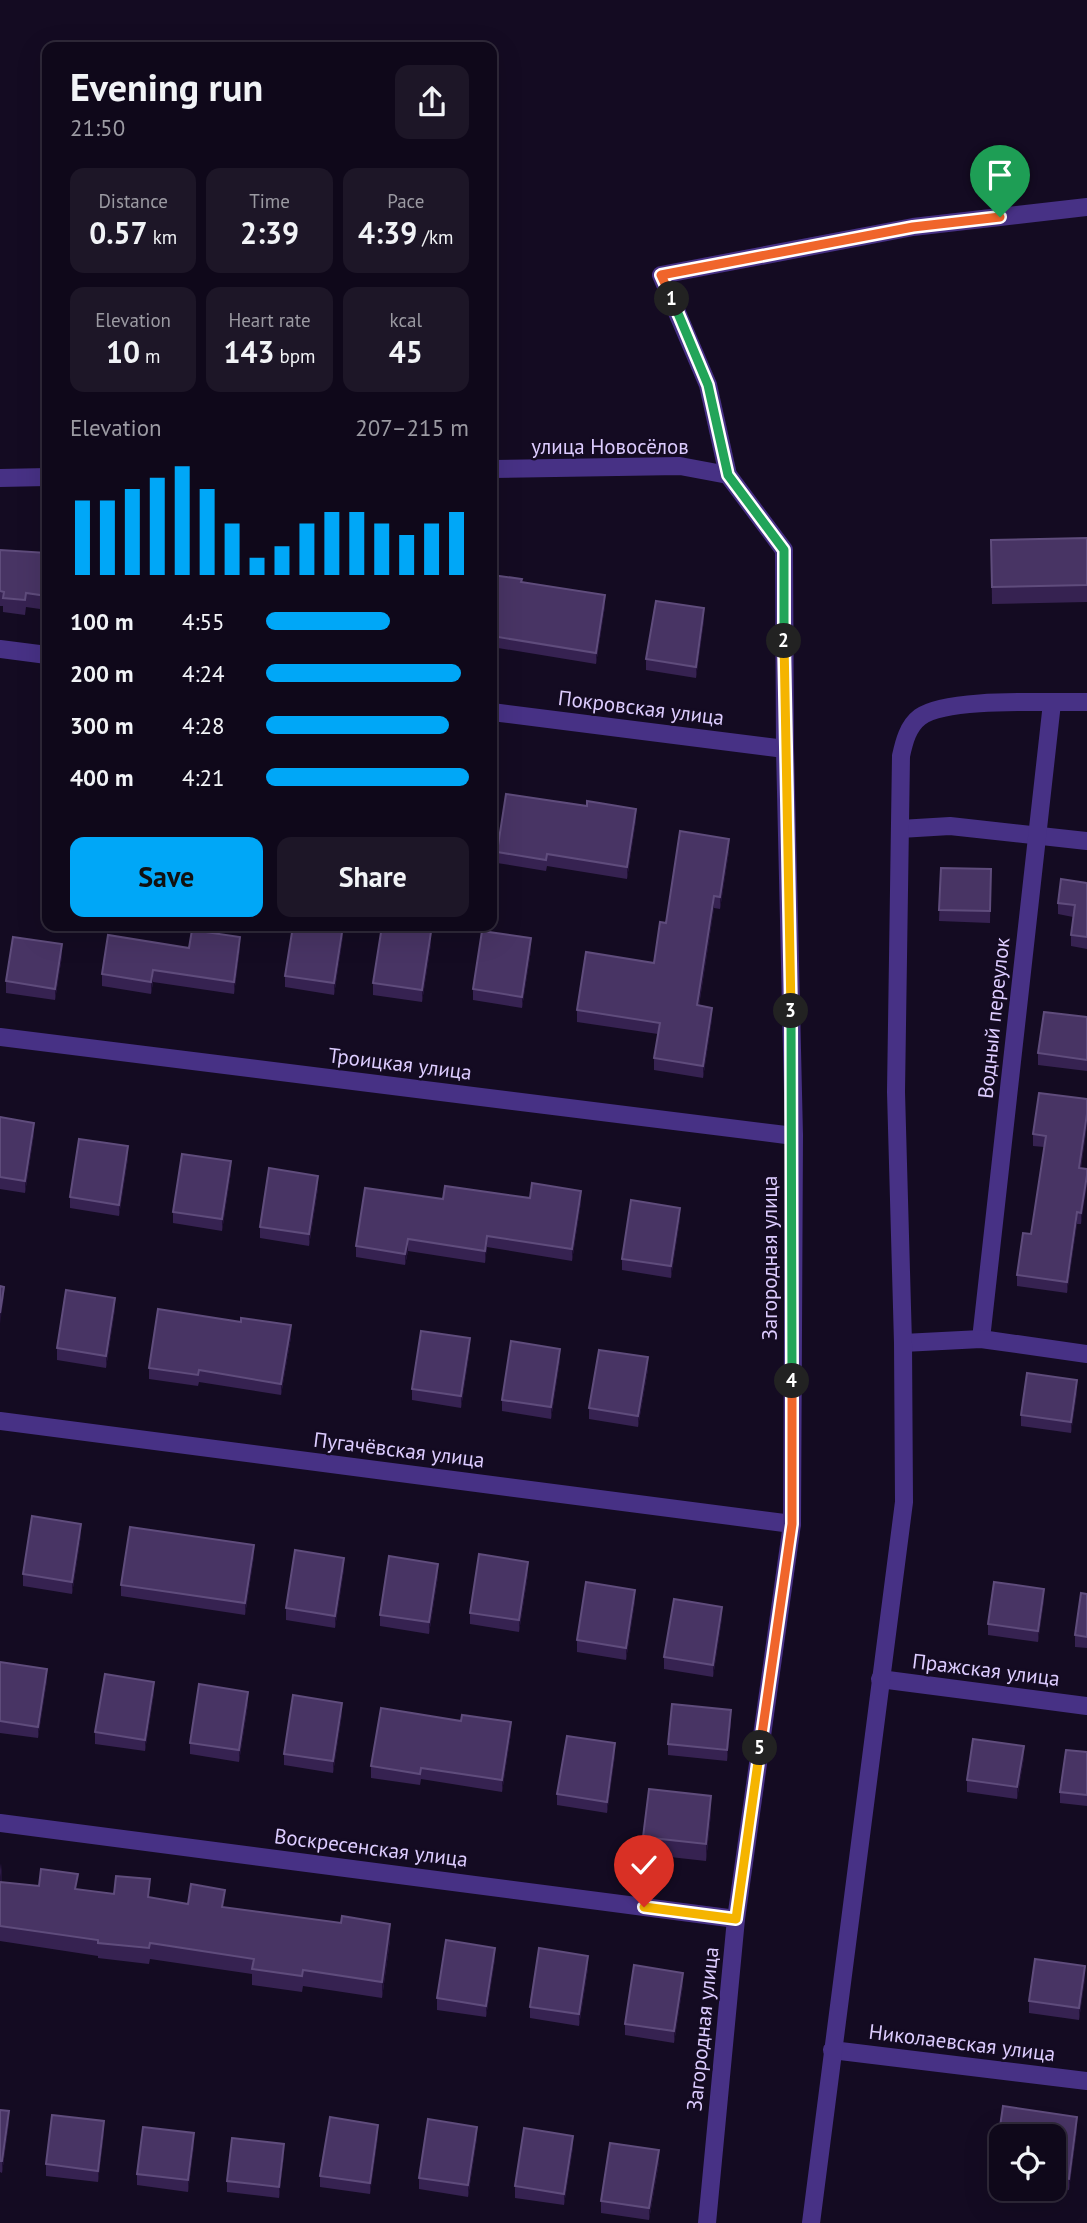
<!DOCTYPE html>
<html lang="en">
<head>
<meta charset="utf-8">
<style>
	:root { --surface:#0f081a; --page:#1d1627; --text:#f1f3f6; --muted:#9b9aa2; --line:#2f2939; --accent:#00a7f7 }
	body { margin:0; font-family:"PT Sans",sans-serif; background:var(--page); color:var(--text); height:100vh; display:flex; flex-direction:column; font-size:26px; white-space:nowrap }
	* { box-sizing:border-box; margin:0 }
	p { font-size:23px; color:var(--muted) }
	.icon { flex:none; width:38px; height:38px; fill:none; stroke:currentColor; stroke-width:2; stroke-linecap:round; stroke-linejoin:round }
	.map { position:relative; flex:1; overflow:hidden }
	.sheet { position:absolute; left:42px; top:42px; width:455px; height:889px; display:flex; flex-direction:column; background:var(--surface); border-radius:14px; box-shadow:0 7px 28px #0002,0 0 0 2px var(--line) }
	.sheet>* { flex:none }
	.tools { position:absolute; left:989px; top:2124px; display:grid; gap:14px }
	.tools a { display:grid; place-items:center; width:77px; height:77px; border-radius:14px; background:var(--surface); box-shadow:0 7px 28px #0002,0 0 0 2px var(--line); font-size:35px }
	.pin { position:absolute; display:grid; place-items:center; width:60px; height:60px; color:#fff; margin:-72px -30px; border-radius:50% 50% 50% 0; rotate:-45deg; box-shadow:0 0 7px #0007 }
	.pin .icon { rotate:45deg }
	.km { position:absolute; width:35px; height:35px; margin:-18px; border-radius:50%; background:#222; color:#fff; font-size:19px; line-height:35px; text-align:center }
	.round { display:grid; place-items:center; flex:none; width:74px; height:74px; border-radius:14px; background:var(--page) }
	.headline { display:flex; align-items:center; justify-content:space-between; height:119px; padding:0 28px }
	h1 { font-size:38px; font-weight:600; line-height:52px }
	.metrics { display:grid; grid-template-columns:repeat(3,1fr); gap:10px; height:119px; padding:7px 28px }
	.metrics div { display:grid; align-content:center; border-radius:14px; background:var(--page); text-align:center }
	.metrics b { font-size:30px; font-weight:600 }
	.metrics small { font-size:19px; font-weight:400 }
	.metrics p { font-size:19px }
	.chart { height:196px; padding:14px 28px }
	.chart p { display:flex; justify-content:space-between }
	.chart svg { width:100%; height:126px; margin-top:7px; stroke:var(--accent); stroke-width:6 }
	.action { display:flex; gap:14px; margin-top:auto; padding:14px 28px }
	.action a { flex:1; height:80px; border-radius:14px; background:var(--accent); color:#111; font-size:28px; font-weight:600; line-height:80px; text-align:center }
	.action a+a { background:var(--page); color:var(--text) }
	ul { padding:0 28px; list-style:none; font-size:23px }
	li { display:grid; grid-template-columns:112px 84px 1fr; align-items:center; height:52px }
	li i { height:18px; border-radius:9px; background:var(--accent) }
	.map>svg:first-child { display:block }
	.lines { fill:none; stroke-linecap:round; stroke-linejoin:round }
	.minor { stroke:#473185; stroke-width:18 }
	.wall { fill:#362251 }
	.shaded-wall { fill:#211136 }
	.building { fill:#483464; stroke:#5f4c7c; stroke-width:2 }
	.split-1-casing { stroke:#fff; stroke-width:14 }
	.split-2-casing { stroke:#fff; stroke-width:14 }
	.split-3-casing { stroke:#fff; stroke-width:14 }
	.split-4-casing { stroke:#fff; stroke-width:14 }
	.split-5-casing { stroke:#fff; stroke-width:14 }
	.split-6-casing { stroke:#fff; stroke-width:14 }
	.split-1 { stroke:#f0652b; stroke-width:9 }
	.split-2 { stroke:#22a559; stroke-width:9 }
	.split-3 { stroke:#f5b400; stroke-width:9 }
	.split-4 { stroke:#22a559; stroke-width:9 }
	.split-5 { stroke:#f0652b; stroke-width:9 }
	.split-6 { stroke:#f5b400; stroke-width:9 }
	.labels { text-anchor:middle; stroke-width:5; stroke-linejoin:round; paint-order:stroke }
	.street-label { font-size:21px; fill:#dcf; stroke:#140b22 }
</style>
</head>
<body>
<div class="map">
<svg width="1087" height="2223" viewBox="0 0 1087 2223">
	<rect width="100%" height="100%" fill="#140b22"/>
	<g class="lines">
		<g class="minor">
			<polyline points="492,469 680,466 728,475"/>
			<polyline points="0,478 47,477"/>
			<polyline points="0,649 47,655"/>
			<polyline points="492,712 785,749"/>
			<polyline points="900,829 950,826 1087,841"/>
			<polyline points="0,1037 794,1136"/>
			<polyline points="981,1339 1052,703"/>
			<polyline points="903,1343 981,1339 1087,1354"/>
			<polyline points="0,1421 792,1524"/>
			<polyline points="880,1679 1087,1706"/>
			<polyline points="0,1823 736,1919"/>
			<polyline points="832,2050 1087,2081"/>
			<polyline points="707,2223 736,1919 792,1524 794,1136 785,749 784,550 728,475 708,385 661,275 913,227 1087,207"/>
			<path d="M811 2223 904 1502 903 1343 896 1092 901 756C904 742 908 726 920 717 947 697 1050 703 1087 702"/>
		</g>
	</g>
	<g class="wall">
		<polygon points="1087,538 1087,602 992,604 991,540"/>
		<polygon points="0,550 47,553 47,550 47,610 26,607 25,615 3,612 3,606 0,606"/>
		<polygon points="492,575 522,582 605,606 596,664 492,647"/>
		<polygon points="704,620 696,678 646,670 646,659"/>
		<polygon points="636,820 627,879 547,866 546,871 497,863 497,852"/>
		<polygon points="729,851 720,909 714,908 699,1006 712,1019 703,1078 654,1070 654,1058 658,1034 577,1022 577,1010 654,963 666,923"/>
		<polygon points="941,868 991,869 990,923 939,921"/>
		<polygon points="1087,883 1087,949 1071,946 1071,935 1073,917 1058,914 1058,903"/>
		<polygon points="343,936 334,995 285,987 285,976"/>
		<polygon points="431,944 422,1002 373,995 373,983"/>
		<polygon points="189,948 240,948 234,994 153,982 151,994 102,986 102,974"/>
		<polygon points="531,950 522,1008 473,1000 473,989"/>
		<polygon points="62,956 55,1000 6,993 6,981"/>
		<polygon points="1087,1017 1087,1071 1038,1065 1038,1053"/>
		<polygon points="0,1117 34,1134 25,1193 0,1189"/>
		<polygon points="1087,1125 1081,1168 1087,1169 1081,1224 1077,1224 1067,1293 1017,1286 1017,1275 1031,1234 1044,1147 1033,1146 1033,1134"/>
		<polygon points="128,1158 119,1216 70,1208 70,1197"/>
		<polygon points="231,1172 222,1231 173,1223 173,1212"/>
		<polygon points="318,1188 309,1246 260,1238 260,1227"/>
		<polygon points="530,1198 581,1202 572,1261 487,1247 485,1263 408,1251 405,1265 356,1257 356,1246 443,1199"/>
		<polygon points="680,1219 671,1278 622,1270 622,1259"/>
		<polygon points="115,1309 106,1368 57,1360 57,1348"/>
		<polygon points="291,1337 281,1395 199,1382 198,1386 149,1379 149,1368"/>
		<polygon points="470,1349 461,1408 412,1400 412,1389"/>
		<polygon points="560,1360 551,1419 502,1411 502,1400"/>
		<polygon points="648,1369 638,1427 589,1419 589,1408"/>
		<polygon points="1077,1392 1071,1433 1021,1426 1021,1415"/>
		<polygon points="81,1535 72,1594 23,1586 23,1574"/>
		<polygon points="254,1556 245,1615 121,1596 121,1585"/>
		<polygon points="344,1569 335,1628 286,1620 286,1608"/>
		<polygon points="528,1574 519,1632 470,1624 470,1613"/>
		<polygon points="438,1576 429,1634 380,1626 380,1615"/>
		<polygon points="1087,1594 1087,1648 1075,1647 1075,1635"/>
		<polygon points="1044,1600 1038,1642 988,1635 988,1624"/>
		<polygon points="635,1601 626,1660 577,1652 577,1640"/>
		<polygon points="722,1618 713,1677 664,1669 664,1657"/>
		<polygon points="0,1662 47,1680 38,1738 0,1733"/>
		<polygon points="154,1693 145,1751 95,1744 95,1732"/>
		<polygon points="248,1704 239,1762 190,1754 190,1743"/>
		<polygon points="342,1714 333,1773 284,1765 284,1754"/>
		<polygon points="731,1722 727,1761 668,1755 668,1744"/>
		<polygon points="511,1733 502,1792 421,1779 420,1785 371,1778 371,1766"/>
		<polygon points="1087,1752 1087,1806 1060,1803 1060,1792"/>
		<polygon points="615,1755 607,1813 557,1805 557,1794"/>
		<polygon points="1024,1757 1017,1799 967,1792 967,1780"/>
		<polygon points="711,1813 706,1861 643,1854 643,1837"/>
		<polygon points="0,1863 2,1882 149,1898 188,1904 224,1908 390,1940 382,1998 303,1986 302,1992 252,1985 252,1974 150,1959 149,1964 98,1958 98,1956 0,1941"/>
		<polygon points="495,1959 486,2017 437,2010 437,1998"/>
		<polygon points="588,1968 579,2026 530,2018 530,2007"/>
		<polygon points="1085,1978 1079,2020 1029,2013 1029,2001"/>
		<polygon points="683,1985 674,2043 625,2035 625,2024"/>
		<polygon points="1003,2106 1077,2117 1077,2129 1069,2190 1054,2188 1054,2137 1001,2137 1001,2181 994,2180 994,2168"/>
		<polygon points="0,2110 9,2122 2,2173 0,2172"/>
		<polygon points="104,2133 98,2182 46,2176 46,2164"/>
		<polygon points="378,2136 370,2194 320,2187 320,2176"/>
		<polygon points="477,2138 468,2197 419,2189 419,2178"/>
		<polygon points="194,2145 188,2192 137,2185 137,2174"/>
		<polygon points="573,2147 564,2205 515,2198 515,2186"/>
		<polygon points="284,2155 279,2198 227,2192 227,2181"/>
		<polygon points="659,2162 649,2220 601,2213 601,2201"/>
	</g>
	<g class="shaded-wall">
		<polygon points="605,595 605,606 596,664 596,653"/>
		<polygon points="704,608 704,620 696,678 696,667"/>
		<polygon points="636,809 636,820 627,879 627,867"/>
		<polygon points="729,839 729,851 720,909 720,897"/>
		<polygon points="714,896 714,908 697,1017 697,1005"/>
		<polygon points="343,926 343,936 334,995 334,983"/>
		<polygon points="431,932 431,944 422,1002 422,990"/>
		<polygon points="240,937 240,948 234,994 234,982"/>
		<polygon points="531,938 531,950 522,1008 522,997"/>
		<polygon points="62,944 62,956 55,1000 55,989"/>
		<polygon points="153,970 153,982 151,994 151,982"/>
		<polygon points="712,1008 712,1019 703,1078 703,1066"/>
		<polygon points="1087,1114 1087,1125 1079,1179 1079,1168"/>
		<polygon points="34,1123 34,1134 25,1193 25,1181"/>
		<polygon points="128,1146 128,1158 119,1216 119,1205"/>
		<polygon points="231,1161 231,1172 222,1231 222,1219"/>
		<polygon points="1087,1175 1087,1187 1081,1224 1081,1213"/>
		<polygon points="318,1176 318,1188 309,1246 309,1234"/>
		<polygon points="581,1191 581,1202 572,1261 572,1249"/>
		<polygon points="680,1208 680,1219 671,1278 671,1266"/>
		<polygon points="1077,1212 1077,1224 1067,1293 1067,1282"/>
		<polygon points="487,1236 487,1247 485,1263 485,1251"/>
		<polygon points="408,1239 408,1251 405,1265 405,1254"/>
		<polygon points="4,1287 4,1298 0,1324 0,1313"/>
		<polygon points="115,1298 115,1309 106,1368 106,1356"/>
		<polygon points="291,1325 291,1337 281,1395 281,1384"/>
		<polygon points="470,1338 470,1349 461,1408 461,1396"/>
		<polygon points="560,1349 560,1360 551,1419 551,1407"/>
		<polygon points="648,1357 648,1369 638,1427 638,1416"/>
		<polygon points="1077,1380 1077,1392 1071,1433 1071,1422"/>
		<polygon points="81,1524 81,1535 72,1594 72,1582"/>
		<polygon points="254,1545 254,1556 245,1615 245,1603"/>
		<polygon points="344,1558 344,1569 335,1628 335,1616"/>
		<polygon points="528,1562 528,1574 519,1632 519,1620"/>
		<polygon points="438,1564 438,1576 429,1634 429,1622"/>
		<polygon points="1044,1589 1044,1600 1038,1642 1038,1631"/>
		<polygon points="635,1590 635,1601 626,1660 626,1648"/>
		<polygon points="722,1607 722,1618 713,1677 713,1665"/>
		<polygon points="47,1669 47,1680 38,1738 38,1727"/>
		<polygon points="154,1682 154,1693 145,1751 145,1740"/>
		<polygon points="248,1692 248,1704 239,1762 239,1750"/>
		<polygon points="342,1703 342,1714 333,1773 333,1761"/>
		<polygon points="731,1710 731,1722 727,1761 727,1750"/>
		<polygon points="511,1722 511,1733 502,1792 502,1780"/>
		<polygon points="615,1743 615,1755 607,1813 607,1802"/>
		<polygon points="1024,1746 1024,1757 1017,1799 1017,1787"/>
		<polygon points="711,1796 711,1813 706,1861 706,1844"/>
		<polygon points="2,1863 2,1879 0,1892 0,1877"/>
		<polygon points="390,1924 390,1940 382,1998 382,1982"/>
		<polygon points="495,1948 495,1959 486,2017 486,2006"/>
		<polygon points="588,1956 588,1968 579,2026 579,2014"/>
		<polygon points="1085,1966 1085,1978 1079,2020 1079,2008"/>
		<polygon points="683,1973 683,1985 674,2043 674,2031"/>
		<polygon points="9,2111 9,2122 2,2173 2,2161"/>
		<polygon points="1077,2117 1077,2129 1069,2190 1069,2179"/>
		<polygon points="104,2121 104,2133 98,2182 98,2171"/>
		<polygon points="378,2125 378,2136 370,2194 370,2183"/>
		<polygon points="477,2127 477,2138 468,2197 468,2185"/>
		<polygon points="194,2133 194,2145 188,2192 188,2180"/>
		<polygon points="573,2136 573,2147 564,2205 564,2194"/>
		<polygon points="284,2144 284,2155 279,2198 279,2187"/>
		<polygon points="659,2150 659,2162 649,2220 649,2208"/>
	</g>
	<g class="building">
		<polygon points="1087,538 1087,585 992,587 991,540"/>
		<polygon points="0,550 47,553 47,550 47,596 26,593 25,600 3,598 4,592 0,591"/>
		<polygon points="492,575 522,579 521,582 605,595 596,653 492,636"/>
		<polygon points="656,601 704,608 696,667 646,659"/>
		<polygon points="506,794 587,806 587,801 636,809 627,867 547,854 546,860 497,852"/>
		<polygon points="680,831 729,839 720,897 714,896 697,1005 712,1008 703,1066 654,1058 660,1023 577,1010 586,952 654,963 660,922 666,923"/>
		<polygon points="941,868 991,869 990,911 939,910"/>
		<polygon points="1061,879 1087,883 1087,937 1071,935 1075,905 1058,903"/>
		<polygon points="293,926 343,926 334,983 285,976"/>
		<polygon points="382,926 389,926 431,932 422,990 373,983"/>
		<polygon points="192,930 240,937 234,982 153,970 151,982 102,974 108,935 189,948"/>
		<polygon points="482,931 531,938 522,997 473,989"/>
		<polygon points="13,937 62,944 55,989 6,981"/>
		<polygon points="1044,1012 1087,1017 1087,1060 1038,1053"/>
		<polygon points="1039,1093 1087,1099 1087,1114 1079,1168 1087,1169 1087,1175 1081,1213 1077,1212 1067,1282 1017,1275 1023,1233 1031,1234 1046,1136 1033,1134"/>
		<polygon points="0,1117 34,1123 25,1181 0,1177"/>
		<polygon points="79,1139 128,1146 119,1205 70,1197"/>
		<polygon points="182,1154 231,1161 222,1219 173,1212"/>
		<polygon points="269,1168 318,1176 309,1234 260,1227"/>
		<polygon points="532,1183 581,1191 572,1249 487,1236 485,1251 408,1239 405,1254 356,1246 365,1188 443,1199 445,1186 530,1198"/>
		<polygon points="631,1200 680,1208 671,1266 622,1259"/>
		<polygon points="0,1286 4,1287 0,1313"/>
		<polygon points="66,1290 115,1298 106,1356 57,1348"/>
		<polygon points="158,1309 241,1322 241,1318 291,1325 281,1384 199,1370 198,1375 149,1368"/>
		<polygon points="421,1331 470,1338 461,1396 412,1389"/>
		<polygon points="511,1341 560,1349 551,1407 502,1400"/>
		<polygon points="599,1350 648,1357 638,1416 589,1408"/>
		<polygon points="1027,1373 1077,1380 1071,1422 1021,1415"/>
		<polygon points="32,1516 81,1524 72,1582 23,1574"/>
		<polygon points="130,1527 254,1545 245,1603 121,1585"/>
		<polygon points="295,1550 344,1558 335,1616 286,1608"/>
		<polygon points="479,1554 528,1562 519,1620 470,1613"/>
		<polygon points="389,1556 438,1564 429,1622 380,1615"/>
		<polygon points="586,1582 635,1590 626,1648 577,1640"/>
		<polygon points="994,1582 1044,1589 1038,1631 988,1624"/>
		<polygon points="1081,1593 1087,1594 1087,1637 1075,1635"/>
		<polygon points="674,1599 722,1607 713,1665 664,1657"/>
		<polygon points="0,1662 47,1669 38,1727 0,1721"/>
		<polygon points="105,1674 154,1682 145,1740 95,1732"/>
		<polygon points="199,1684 248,1692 239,1750 190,1743"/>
		<polygon points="293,1695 342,1703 333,1761 284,1754"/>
		<polygon points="672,1704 731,1710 727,1750 668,1744"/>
		<polygon points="381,1708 461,1721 462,1715 511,1722 502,1780 421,1768 420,1774 371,1766"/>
		<polygon points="567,1736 615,1743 607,1802 557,1794"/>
		<polygon points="973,1739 1024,1746 1017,1787 967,1780"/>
		<polygon points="1066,1750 1087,1752 1087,1795 1060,1792"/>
		<polygon points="649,1789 711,1796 706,1844 643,1837"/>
		<polygon points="41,1869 78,1874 75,1889 114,1894 116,1876 150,1879 148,1897 188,1904 191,1884 225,1890 222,1907 341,1923 342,1916 390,1924 382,1982 303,1970 302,1976 252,1969 254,1959 150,1943 149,1948 98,1943 98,1940 0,1926 0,1882 39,1886"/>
		<polygon points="446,1940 495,1948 486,2006 437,1998"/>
		<polygon points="539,1948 588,1956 579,2014 530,2007"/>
		<polygon points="1035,1959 1085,1966 1079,2008 1029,2001"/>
		<polygon points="634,1965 683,1973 674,2031 625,2024"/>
		<polygon points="1003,2106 1077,2117 1069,2179 1054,2177 1054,2137 1001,2137 1001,2169 994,2168"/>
		<polygon points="0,2110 9,2111 2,2161 0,2161"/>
		<polygon points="52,2115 104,2121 98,2171 46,2164"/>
		<polygon points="330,2117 378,2125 370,2183 320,2176"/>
		<polygon points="428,2119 477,2127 468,2185 419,2178"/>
		<polygon points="143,2127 194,2133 188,2180 137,2174"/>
		<polygon points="524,2128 573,2136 564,2194 515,2186"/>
		<polygon points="232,2138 284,2144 279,2187 227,2181"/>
		<polygon points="610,2143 659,2150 649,2208 601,2201"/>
	</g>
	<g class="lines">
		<defs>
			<polyline id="split-1" points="672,299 661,275 913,227 1000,217"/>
			<polyline id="split-2" points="672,299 708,385 728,475 784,550 784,641"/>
			<polyline id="split-3" points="784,641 791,1011"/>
			<polyline id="split-4" points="791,1011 792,1381"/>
			<polyline id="split-5" points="760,1748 792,1524 792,1381"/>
			<polyline id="split-6" points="644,1907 736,1919 760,1748"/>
		</defs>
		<use href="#split-1" class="split-1-casing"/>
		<use href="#split-2" class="split-2-casing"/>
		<use href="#split-3" class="split-3-casing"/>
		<use href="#split-4" class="split-4-casing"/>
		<use href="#split-5" class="split-5-casing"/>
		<use href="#split-6" class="split-6-casing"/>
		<use href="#split-1" class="split-1"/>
		<use href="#split-2" class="split-2"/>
		<use href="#split-3" class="split-3"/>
		<use href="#split-4" class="split-4"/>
		<use href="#split-5" class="split-5"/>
		<use href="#split-6" class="split-6"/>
	</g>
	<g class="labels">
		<g class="street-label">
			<text x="610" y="454">улица Новосёлов</text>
			<text transform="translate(641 708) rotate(7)" y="7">Покровская улица</text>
			<text transform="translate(994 1018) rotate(-84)" y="7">Водный переулок</text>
			<text transform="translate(400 1064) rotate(7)" y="7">Троицкая улица</text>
			<text transform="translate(770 1258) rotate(-90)" y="7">Загородная улица</text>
			<text transform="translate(399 1450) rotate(7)" y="7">Пугачёвская улица</text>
			<text transform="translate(986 1670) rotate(7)" y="7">Пражская улица</text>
			<text transform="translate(371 1848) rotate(7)" y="7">Воскресенская улица</text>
			<text transform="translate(703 2029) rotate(-84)" y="7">Загородная улица</text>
			<text transform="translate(962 2043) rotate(7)" y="7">Николаевская улица</text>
		</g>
	</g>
</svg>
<div class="tools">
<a><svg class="icon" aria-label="locate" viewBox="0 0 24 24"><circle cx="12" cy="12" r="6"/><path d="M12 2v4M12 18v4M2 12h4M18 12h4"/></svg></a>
</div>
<div class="pin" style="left:1000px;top:217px;background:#1e9e55"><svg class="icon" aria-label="arrive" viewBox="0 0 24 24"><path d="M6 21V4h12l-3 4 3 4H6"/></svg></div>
<div class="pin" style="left:644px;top:1907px;background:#d93025"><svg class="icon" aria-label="check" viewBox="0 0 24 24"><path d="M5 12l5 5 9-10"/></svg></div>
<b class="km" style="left:672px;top:299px">1</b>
<b class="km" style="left:784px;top:641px">2</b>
<b class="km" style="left:791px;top:1011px">3</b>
<b class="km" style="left:792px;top:1381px">4</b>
<b class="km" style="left:760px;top:1748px">5</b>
<section class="sheet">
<div class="headline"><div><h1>Evening run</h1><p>21:50</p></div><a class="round"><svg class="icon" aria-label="share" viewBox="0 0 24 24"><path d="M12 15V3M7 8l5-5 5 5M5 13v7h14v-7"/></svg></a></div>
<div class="metrics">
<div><p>Distance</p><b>0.57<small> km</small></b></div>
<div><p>Time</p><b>2:39</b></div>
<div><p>Pace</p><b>4:39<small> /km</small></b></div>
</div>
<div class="metrics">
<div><p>Elevation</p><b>10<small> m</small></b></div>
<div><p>Heart rate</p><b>143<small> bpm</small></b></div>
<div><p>kcal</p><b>45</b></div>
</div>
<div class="chart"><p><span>Elevation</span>207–215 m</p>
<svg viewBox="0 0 160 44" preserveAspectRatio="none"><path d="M5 44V18M15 44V18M25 44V14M35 44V10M45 44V6M55 44V14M65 44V26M75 44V38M85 44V34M95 44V26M105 44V22M115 44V22M125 44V26M135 44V30M145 44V26M155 44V22"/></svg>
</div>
<ul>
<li><b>100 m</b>4:55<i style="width:61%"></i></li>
<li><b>200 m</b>4:24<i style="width:96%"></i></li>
<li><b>300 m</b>4:28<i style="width:90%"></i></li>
<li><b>400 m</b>4:21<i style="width:100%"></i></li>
</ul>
<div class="action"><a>Save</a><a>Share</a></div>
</section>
</div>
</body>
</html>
